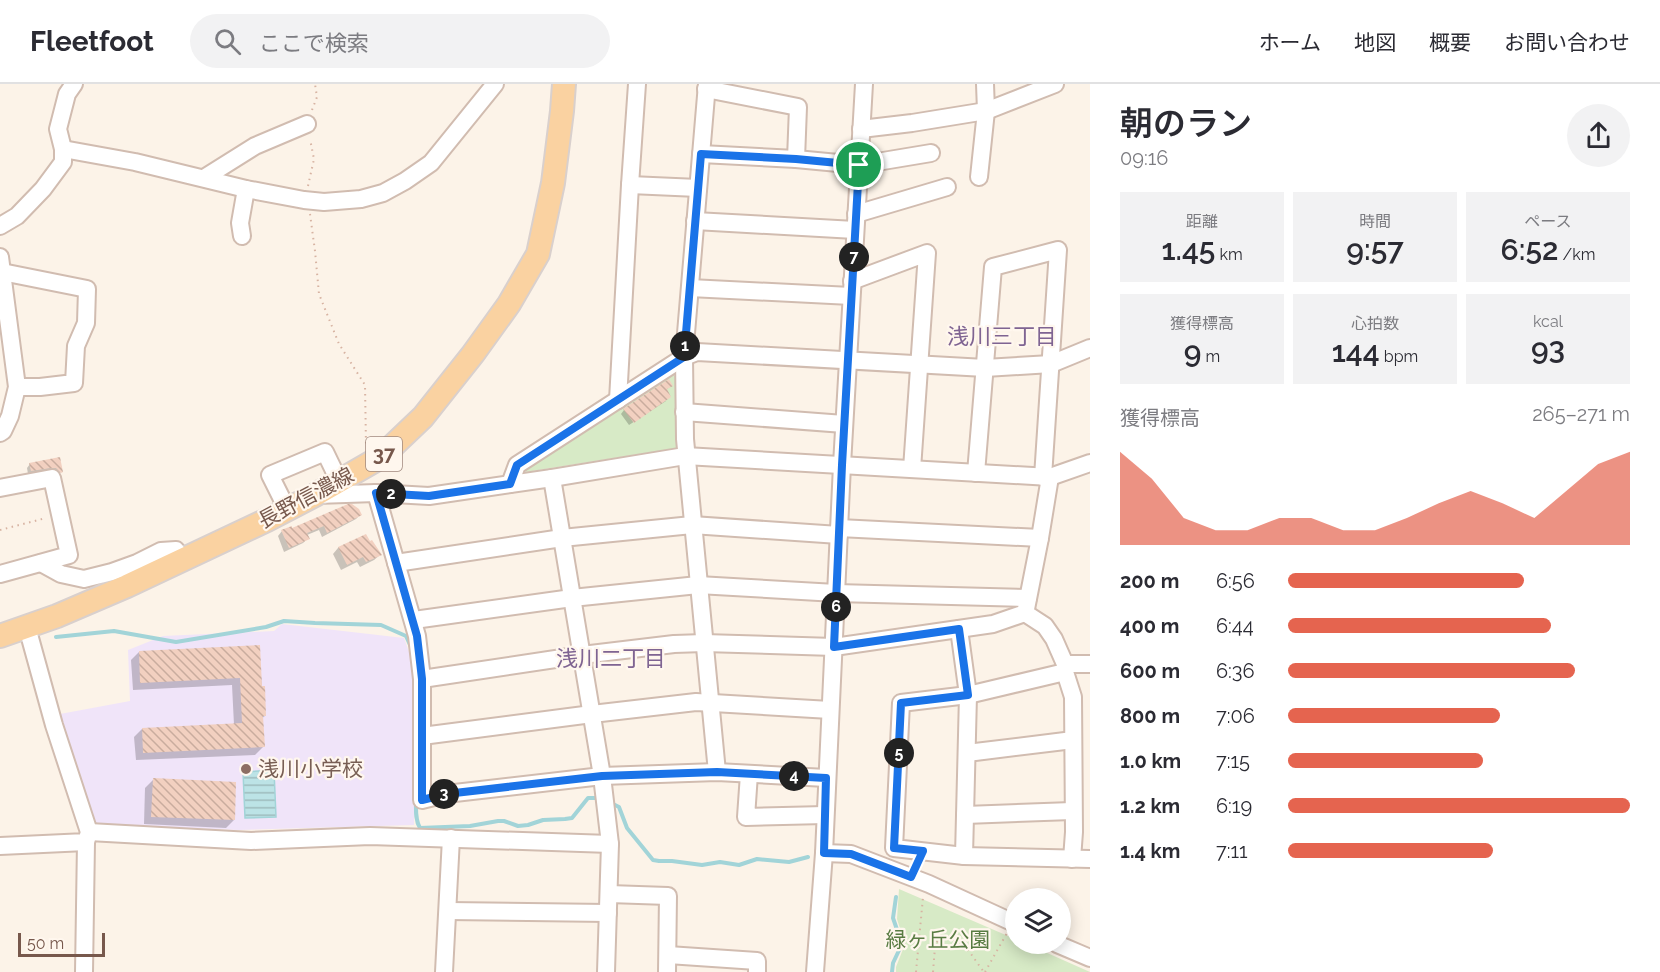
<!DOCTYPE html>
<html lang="ja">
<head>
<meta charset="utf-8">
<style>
	:root { --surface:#fff; --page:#f2f2f3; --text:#2b2b33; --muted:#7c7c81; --line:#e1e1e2; --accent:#e5644f }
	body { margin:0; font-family:Raleway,"Noto Sans JP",sans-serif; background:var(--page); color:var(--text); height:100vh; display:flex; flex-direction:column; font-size:22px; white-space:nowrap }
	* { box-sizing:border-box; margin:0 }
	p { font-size:20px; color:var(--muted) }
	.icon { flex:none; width:33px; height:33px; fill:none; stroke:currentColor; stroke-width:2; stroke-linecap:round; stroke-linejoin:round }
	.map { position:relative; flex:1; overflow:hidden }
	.panel { display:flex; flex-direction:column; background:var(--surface); width:570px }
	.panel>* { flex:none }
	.buttons { position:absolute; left:1005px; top:804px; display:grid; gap:12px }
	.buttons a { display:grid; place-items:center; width:66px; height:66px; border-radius:50%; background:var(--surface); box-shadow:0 3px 15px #0003; font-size:30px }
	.scale { position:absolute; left:18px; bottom:15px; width:87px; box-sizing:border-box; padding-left:6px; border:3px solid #77584c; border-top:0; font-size:16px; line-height:21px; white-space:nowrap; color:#77584c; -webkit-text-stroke:4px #fff7ee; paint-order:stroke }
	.pin { position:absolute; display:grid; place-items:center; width:51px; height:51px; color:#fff; margin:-26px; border:3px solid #fff; border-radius:50%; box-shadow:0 2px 6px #0007 }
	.km { position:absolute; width:30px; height:30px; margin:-15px; border-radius:50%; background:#222; color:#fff; font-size:16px; line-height:30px; text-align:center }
	.round { display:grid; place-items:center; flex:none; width:63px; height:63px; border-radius:32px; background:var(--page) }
	.summary { display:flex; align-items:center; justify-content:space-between; height:102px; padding:0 30px }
	h1 { font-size:33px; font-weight:600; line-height:45px }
	.stats { display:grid; grid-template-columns:repeat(3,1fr); gap:9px; height:102px; padding:6px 30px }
	.stats div { display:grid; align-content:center; border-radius:0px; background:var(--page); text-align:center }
	.stats b { font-size:30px; font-weight:600 }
	.stats small { font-size:16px; font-weight:400 }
	.stats p { font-size:16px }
	.chart { height:168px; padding:12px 30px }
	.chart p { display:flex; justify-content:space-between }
	.chart svg { width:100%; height:108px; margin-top:6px; fill:var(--accent); opacity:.7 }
	ul { padding:0 30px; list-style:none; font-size:20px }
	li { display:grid; grid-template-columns:96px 72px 1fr; align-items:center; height:45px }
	li i { height:15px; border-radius:8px; background:var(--accent) }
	header { display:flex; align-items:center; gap:36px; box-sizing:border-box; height:84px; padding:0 30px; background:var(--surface); border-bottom:2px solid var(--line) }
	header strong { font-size:28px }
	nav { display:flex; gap:33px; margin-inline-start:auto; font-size:21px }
	.search { width:420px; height:54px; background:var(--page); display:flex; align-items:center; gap:15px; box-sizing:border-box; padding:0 21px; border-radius:33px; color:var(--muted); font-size:22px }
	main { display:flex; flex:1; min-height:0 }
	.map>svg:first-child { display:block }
	.education { fill:#f0e4f9 }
	.park { fill:#d7eac6 }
	.water { fill:url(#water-rules); stroke:#a2d4d8; stroke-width:1.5 }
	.shadow { fill:#0003 }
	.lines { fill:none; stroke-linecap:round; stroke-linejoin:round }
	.stream { stroke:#a2d4d8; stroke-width:4 }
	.building { fill:url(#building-back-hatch) }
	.minor-casing { stroke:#d1bcb0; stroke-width:20 }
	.major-casing { stroke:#d9d0cd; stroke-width:26 }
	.path { stroke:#d7b3a2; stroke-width:2; stroke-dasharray:1.5 4.5; stroke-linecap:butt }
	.minor { stroke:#fff; stroke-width:16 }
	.major { stroke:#fad2a1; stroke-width:22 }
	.route-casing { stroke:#fff; stroke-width:12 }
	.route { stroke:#1a73e8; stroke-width:8 }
	.education-dot { fill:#8d6e63; stroke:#fff7ee; stroke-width:2 }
	.labels { text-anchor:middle; stroke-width:4.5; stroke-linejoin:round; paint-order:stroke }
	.shield { fill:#fff7ee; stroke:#a0887d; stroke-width:1.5 }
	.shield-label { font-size:20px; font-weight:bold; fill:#77584c }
	.street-label { font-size:21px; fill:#77584c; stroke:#fff7ee }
	.education-label { font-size:21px; fill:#785e54; stroke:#fff7ee; text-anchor:start }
	.park-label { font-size:21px; fill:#597c43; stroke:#fff7ee }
	.neighbourhood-label { font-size:22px; fill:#7f6492; stroke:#fff7ee }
</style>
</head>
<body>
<header>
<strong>Fleetfoot</strong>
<div class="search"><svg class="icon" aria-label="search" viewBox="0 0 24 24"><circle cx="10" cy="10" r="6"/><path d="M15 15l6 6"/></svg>ここで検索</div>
<nav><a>ホーム</a><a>地図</a><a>概要</a><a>お問い合わせ</a></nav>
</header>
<main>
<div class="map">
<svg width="1090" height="888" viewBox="0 0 1090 888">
	<defs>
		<pattern id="water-rules" width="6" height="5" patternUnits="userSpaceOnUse" patternTransform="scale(1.5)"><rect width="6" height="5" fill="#bce3e6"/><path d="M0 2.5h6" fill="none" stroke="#9ebbbd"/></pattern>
		<pattern id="building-back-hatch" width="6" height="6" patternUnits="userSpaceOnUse" patternTransform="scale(1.5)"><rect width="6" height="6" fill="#f2d0c0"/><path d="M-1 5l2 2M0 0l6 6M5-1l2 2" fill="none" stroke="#c9ac9e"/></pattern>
	</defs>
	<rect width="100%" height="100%" fill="#fcf3e8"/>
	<polygon class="education" points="282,540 404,554 417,590 414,741 238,746 95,741 60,630 130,617 128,566 163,552 274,547"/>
	<g class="park">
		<polygon points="669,288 675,292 677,364 526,388 524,386"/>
		<polygon points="899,805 1015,855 1016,860 1027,860 1090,888 896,888 896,883 905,860 897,835"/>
	</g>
	<polygon class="water" points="274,686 276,733 245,734 243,688"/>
	<g class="shadow">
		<polygon points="671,301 666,306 666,317 629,341 621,330 624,326"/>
		<polygon points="59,375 61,388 58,391 52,387 46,387 28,390 27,384 30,380"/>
		<polygon points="360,431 356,435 322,453 319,446 307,451 308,454 303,459 284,468 278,452 282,447 291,446"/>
		<polygon points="365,452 380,471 374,476 360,483 357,478 341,486 333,470 338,464"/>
		<polygon points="258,562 265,632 262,634 263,663 255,671 136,676 134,653 142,645 234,641 232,601 133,606 131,576 139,568"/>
		<polygon points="153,696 234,736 226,744 144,740 145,704"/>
	</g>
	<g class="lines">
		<g class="stream">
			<polyline points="56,553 114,547 176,558 266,543 284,537 315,539 381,541 406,552 411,563"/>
			<path d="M416 716C416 725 415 736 420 744L470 742 498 737H504L518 742 528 741 543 736 565 735 572 734 588 714H596"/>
			<polyline points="611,719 619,723 627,744 653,776 659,777 672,777 702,781 720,778 739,781 757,775 789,778 808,773"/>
			<polyline points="892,888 893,879 902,860 893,834 896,813"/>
		</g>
	</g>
	<g class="building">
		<polygon points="669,295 673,302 667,305 671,313 634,339 623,325"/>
		<polygon points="60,373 63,388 61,389 56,384 51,384 31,387 29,379"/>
		<polygon points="348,420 352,420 359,425 362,431 327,449 324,442 307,449 310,455 289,464 281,446 292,442 292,444"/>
		<polygon points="366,450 370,457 372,456 382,471 366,478 363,473 347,481 338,463"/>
		<polygon points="260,561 262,602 265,602 266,632 263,632 265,663 143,669 142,644 242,639 240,594 140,599 139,567"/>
		<polygon points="153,694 236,698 235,736 151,733"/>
	</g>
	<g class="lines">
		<defs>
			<g id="minor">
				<polyline points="707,0 684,273 685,355 717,688"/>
				<polyline points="706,5 798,23 796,75 859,81 931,69"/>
				<polyline points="861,45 912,39 986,27 1055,0"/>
				<polyline points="63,65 135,78 246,105 304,116 324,118 361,115 383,109 405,97 431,79 495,0"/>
				<polyline points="701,70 796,75"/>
				<polyline points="979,93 986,27 985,0"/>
				<polyline points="204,94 255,62 307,40"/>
				<polyline points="630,101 698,104"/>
				<polyline points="856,130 947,103"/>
				<polyline points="695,137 855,146"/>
				<polyline points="0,142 17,132 43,105 63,78 63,65 58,45 67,10 74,0"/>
				<polyline points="242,152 240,139 246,105"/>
				<polyline points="0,173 17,303 10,332 3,347 0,349"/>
				<polyline points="2,188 87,205 86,239 76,262 74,299 40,303 17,303"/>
				<polyline points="852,197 927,169 912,385"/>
				<polyline points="690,204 851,212"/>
				<polyline points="618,316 630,101 637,0"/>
				<polyline points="684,328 844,340"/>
				<polyline points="976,389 993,183 1058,166 1043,393"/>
				<polyline points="552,394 602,692 610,760 606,888"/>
				<polyline points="510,400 517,381 684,273 697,268 985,284 1051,280 1090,264"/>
				<polyline points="0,404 52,394 69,471 0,490"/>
				<polyline points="376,409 417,552 422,595 422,716 446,710 602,692 717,688 826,694"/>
				<polyline points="316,411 376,409 429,412 552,394 685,372 1050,393 1090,379"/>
				<polyline points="287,425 270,391 325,368 339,397"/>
				<polyline points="839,444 1040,454"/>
				<polyline points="41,479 61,490 84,495 112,488 137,479 161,467 176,466 183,476"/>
				<polyline points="396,479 562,454 692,441 839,451"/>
				<polyline points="1026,525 1040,454 1050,393"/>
				<polyline points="1025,529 1045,542 1054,555 1065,580 1065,588 1073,613 1074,748 1072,775"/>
				<polyline points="414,536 572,514 698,501 836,509 1028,514"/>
				<polyline points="959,545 968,611 964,772"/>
				<polyline points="1065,580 1090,580"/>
				<polyline points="1065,588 968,611 901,619 894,764 964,772 1090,775"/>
				<polyline points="422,595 582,571 674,560 704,559 834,563 993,540 1025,529"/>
				<polyline points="422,652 592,630 696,618 830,626"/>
				<polyline points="967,669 1073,656"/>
				<polyline points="749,690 746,733 825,731"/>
				<polyline points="965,731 1072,727"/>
				<polyline points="89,748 251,757 370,752 610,760"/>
				<polyline points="0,762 86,758 89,748 54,641 27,543"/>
				<polyline points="824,769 851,770 929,800 1016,840"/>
				<polyline points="609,810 668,812 667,888"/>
				<polyline points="448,827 608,829"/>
				<polyline points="1057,860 1090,874"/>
				<polyline points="668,871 757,877 757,888"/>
				<polyline points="84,888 86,758"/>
				<polyline points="444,888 451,754"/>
				<polyline points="815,888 824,769 842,381 864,0"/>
			</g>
			<polyline id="major" points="0,552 57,532 127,502 267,436 315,411 381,373 423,333 473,270 509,220 538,170 553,99 562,27 564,0"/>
		</defs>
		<use href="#minor" class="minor-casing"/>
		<use href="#major" class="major-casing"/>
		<g class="path">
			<polyline points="312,26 317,13 315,0"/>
			<polyline points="308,102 314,75 310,55"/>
			<polyline points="310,130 315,167 319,210 339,260 365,301 366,361"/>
			<polyline points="0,446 46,434"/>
			<polyline points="916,888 923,813"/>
			<path d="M933 888 935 863 938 856C962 848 971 872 984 888"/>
			<polyline points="985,888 1007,849"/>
		</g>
		<use href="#minor" class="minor"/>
		<use href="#major" class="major"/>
	</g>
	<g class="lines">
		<defs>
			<polygon id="route" points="701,70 796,75 859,81 842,381 834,563 959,545 968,611 901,619 894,764 923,767 911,793 851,770 824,769 826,694 717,688 602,692 446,710 422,716 422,595 417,552 376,409 429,412 510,400 517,381 684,273"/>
		</defs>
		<use href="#route" class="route-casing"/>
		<use href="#route" class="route"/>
	</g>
	<circle class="education-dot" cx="246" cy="685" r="6"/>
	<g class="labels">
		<rect class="shield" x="366" y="353" width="36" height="34" rx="4.5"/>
		<g class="shield-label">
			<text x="384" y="377">37</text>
		</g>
		<g class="street-label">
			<text transform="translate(306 414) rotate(-28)" y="7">長野信濃線</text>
		</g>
		<g class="education-label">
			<text x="258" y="692">浅川小学校</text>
		</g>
		<g class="park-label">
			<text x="938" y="863">緑ヶ丘公園</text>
		</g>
		<g class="neighbourhood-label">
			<text x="1002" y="260">浅川三丁目</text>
			<text x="611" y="582">浅川二丁目</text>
		</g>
	</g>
</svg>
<div class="buttons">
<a><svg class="icon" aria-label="layers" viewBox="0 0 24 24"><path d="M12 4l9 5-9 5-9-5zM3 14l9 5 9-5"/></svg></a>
</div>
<div class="scale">50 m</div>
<div class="pin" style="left:859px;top:81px;background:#1e9e55"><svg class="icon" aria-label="arrive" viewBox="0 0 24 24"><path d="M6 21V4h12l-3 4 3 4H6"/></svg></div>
<b class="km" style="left:685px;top:262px">1</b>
<b class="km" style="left:391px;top:410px">2</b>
<b class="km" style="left:444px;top:710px">3</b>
<b class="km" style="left:794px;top:692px">4</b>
<b class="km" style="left:899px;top:669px">5</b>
<b class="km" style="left:836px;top:523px">6</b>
<b class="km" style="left:854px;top:173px">7</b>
</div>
<section class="panel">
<div class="summary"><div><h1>朝のラン</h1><p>09:16</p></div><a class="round"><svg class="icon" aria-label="share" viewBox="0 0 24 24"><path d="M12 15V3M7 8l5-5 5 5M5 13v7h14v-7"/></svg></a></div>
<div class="stats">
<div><p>距離</p><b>1.45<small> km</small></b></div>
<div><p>時間</p><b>9:57</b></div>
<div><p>ペース</p><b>6:52<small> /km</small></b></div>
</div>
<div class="stats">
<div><p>獲得標高</p><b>9<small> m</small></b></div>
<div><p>心拍数</p><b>144<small> bpm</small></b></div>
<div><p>kcal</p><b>93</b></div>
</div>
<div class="chart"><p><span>獲得標高</span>265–271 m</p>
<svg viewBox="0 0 160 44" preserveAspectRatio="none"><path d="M0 44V6L10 17L20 33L30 38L40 38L50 33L60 33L70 38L80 38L90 33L100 27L110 22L120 27L130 33L140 22L150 11L160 6V44z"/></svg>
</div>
<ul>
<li><b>200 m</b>6:56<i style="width:69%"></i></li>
<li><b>400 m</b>6:44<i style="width:77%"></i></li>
<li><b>600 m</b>6:36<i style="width:84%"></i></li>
<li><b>800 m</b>7:06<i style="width:62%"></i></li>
<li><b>1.0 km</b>7:15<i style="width:57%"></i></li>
<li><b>1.2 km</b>6:19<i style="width:100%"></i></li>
<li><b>1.4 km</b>7:11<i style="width:60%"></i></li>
</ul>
</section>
</main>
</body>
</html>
